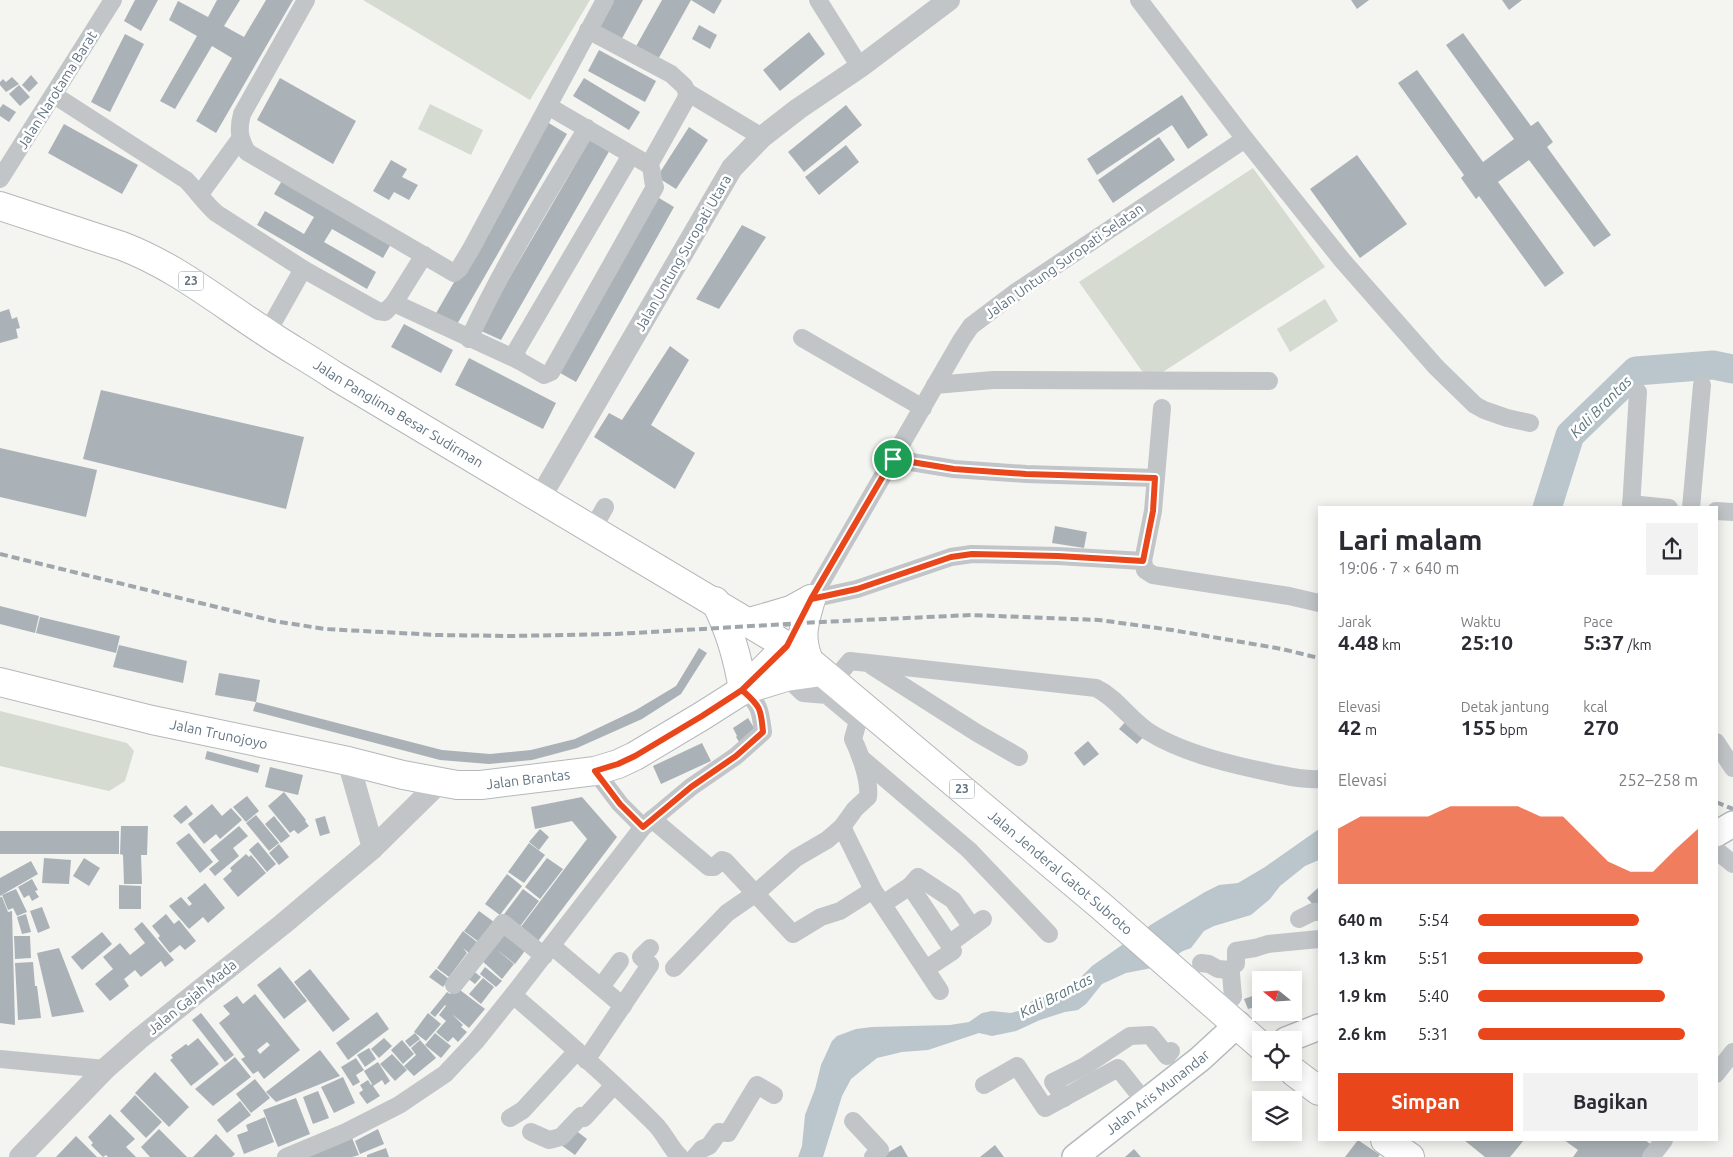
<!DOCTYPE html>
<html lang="id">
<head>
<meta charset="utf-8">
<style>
	:root { --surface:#fff; --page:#f2f2f3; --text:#2b2b33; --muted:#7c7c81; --accent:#e9471b }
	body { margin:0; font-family:Ubuntu,sans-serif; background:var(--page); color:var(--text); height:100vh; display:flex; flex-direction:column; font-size:19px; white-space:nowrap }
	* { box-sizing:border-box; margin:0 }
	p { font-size:16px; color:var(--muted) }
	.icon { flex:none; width:28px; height:28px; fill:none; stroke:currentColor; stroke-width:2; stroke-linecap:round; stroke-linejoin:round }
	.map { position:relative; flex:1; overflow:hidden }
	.panel { position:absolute; left:1318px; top:506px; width:400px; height:635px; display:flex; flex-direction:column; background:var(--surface); border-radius:0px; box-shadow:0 2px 12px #0003 }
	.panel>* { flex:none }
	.needle { width:32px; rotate:288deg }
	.tools { position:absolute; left:1252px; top:971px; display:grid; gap:10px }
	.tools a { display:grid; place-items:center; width:50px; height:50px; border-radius:0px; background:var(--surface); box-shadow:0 2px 12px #0003; font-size:25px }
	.pin { position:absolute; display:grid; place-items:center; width:42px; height:42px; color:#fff; margin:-21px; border:2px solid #fff; border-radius:50%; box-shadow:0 1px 5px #0007 }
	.round { display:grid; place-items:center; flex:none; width:52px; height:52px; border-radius:0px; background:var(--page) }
	.headline { display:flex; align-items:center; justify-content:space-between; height:85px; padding:0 20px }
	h1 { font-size:28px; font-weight:700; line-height:38px }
	.figures { display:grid; grid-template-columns:repeat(3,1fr); gap:8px; height:85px; padding:5px 20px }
	.figures div { display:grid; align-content:center }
	.figures b { font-size:21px; font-weight:700 }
	.figures small { font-size:14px; font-weight:400 }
	.figures p { font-size:14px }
	.chart { height:140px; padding:10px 20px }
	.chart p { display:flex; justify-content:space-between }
	.chart svg { width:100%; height:90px; margin-top:5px; fill:var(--accent); opacity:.7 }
	.cta { display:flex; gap:10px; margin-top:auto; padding:10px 20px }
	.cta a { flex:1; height:58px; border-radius:0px; background:var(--accent); color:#fff; font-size:20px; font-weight:700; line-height:58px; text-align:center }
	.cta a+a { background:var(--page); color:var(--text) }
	ul { padding:0 20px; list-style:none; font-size:16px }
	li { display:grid; grid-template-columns:80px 60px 1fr; align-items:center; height:38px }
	li i { height:12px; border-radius:6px; background:var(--accent) }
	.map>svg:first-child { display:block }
	.green { fill:#d5dbd1 }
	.water { fill:#bac6cb }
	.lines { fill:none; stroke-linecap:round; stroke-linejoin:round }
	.river { stroke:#bac6cb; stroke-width:29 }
	.building { fill:#aab2b7; fill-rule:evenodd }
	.secondary-casing { stroke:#b3b9bd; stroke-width:28 }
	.primary-casing { stroke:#b4b8bc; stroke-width:30 }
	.trunk-casing { stroke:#b4b7ba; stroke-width:30 }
	.minor { stroke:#c1c5c8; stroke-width:18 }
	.tertiary { stroke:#c1c5c8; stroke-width:22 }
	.secondary { stroke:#fff; stroke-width:25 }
	.primary { stroke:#fff; stroke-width:28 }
	.trunk { stroke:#fff; stroke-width:28 }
	.rail { stroke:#9fa6ac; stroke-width:4; stroke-dasharray:8 4; stroke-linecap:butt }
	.route-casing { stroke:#fff; stroke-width:10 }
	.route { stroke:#e9471b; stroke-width:6 }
	.labels { text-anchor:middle; stroke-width:5; stroke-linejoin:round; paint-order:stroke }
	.shield { fill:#fff; stroke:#919ea8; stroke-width:1 }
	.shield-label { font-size:12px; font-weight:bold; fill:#627482 }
	.street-label { font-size:14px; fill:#627482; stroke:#fff }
	.water-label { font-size:15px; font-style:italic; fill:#5d777f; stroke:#fff }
</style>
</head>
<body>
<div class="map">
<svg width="1733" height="1157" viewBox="0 0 1733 1157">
	<rect width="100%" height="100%" fill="#f4f4f0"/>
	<g class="green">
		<polygon points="363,0 590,0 530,100"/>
		<polygon points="430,104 483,130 471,155 418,129"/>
		<polygon points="1253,168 1325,267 1149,381 1079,282"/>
		<polygon points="1325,299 1338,321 1290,352 1277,329"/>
		<polygon points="0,711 127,743 134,751 125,781 109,791 0,766"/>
	</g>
	<polygon class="water" points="1319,829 1319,860 1305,866 1280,886 1270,899 1251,915 1214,926 1204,931 1191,948 1183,951 1157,967 1126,973 1102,984 1086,1004 1078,1010 1065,1012 1040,1020 1016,1031 992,1036 979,1033 928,1050 902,1052 877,1058 851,1079 842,1096 823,1157 798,1157 802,1146 805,1115 815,1089 821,1065 832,1041 837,1036 856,1029 872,1027 950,1025 969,1022 982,1013 992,1011 1011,1013 1022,1010 1032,1001 1066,988 1078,980 1092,966 1152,924 1205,892 1219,885 1238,883 1265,867"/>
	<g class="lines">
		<polyline class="river" points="1547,508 1570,435 1636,371 1713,365 1733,369"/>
	</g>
	<g class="building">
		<polygon points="135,0 158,0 141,31 124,21"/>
		<polygon points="217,0 240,0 224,26 244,37 266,0 293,0 216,133 196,121 232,58 212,46 175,109 160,101 197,36 169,20 178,1 208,17"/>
		<polygon points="613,0 643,0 619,44 596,31"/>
		<polygon points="662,0 722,0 714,14 691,0 656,63 634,50"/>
		<polygon points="1351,0 1369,0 1357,9"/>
		<polygon points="1502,0 1522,0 1509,10"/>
		<polygon points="699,25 717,35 710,49 692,39"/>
		<polygon points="809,32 825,54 780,91 763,70"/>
		<polygon points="1463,33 1531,126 1538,121 1553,142 1547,147 1611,235 1594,247 1529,160 1498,182 1564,273 1545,287 1479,196 1476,199 1461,178 1464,175 1398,83 1417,70 1483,162 1514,139 1446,45"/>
		<polygon points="125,34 144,44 110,112 91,102"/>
		<polygon points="599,50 656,81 645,102 588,71"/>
		<polygon points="31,75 38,83 29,92 22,85"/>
		<polygon points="12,77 19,84 6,92 0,85 0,82 3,79 6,82"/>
		<polygon points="280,78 356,121 333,164 257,120"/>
		<polygon points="584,78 640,112 629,130 573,96"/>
		<polygon points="19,85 30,97 20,106 9,94"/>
		<polygon points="1182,95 1208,135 1188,149 1172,125 1097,175 1087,159"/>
		<polygon points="3,104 16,112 9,122 0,116 0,108"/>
		<polygon points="846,105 862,125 804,172 788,152"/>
		<polygon points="547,122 567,134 456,326 435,315"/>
		<polygon points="64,124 138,165 122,194 48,153"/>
		<polygon points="689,127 708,140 676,189 657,177"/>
		<polygon points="592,136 611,148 501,340 479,330"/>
		<polygon points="1159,137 1175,160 1113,203 1098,180"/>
		<polygon points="846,145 859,162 819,195 805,177"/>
		<polygon points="1357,155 1407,224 1360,258 1310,189"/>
		<polygon points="391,160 407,169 402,177 418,185 409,200 394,192 389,200 373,191"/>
		<polygon points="283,179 392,242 383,258 332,229 324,242 376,272 367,289 257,225 265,211 304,234 314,217 274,194"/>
		<polygon points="654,195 674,207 576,382 555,370"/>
		<polygon points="742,225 766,237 719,309 696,299"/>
		<polygon points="9,309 12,319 17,317 20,328 16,329 18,338 0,343 0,312"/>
		<polygon points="404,324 453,350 441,373 391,347"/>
		<polygon points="670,346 689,360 651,425 695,453 675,489 594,437 609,413 622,420"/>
		<polygon points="469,358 556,403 543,429 455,385"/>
		<polygon points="101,390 304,437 286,509 83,459"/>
		<polygon points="0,448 97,470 86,517 0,497"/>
		<polygon points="1055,526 1087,532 1084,548 1052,543"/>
		<polygon points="0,606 39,616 35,633 0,624"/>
		<polygon points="40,617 120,636 116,653 36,633"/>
		<polygon points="119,645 187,661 183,683 113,667"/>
		<polygon points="699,648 707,653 681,694 642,719 577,748 532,760 489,764 440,760 253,711 256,702 442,750 490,754 531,750 575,739 636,710 676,686"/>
		<polygon points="219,673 260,680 256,702 215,695"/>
		<polygon points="748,718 756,731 741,745 736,737 737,736 733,728"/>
		<polygon points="1126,721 1146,734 1137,744 1119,729"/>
		<polygon points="1088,741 1099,754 1084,766 1074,753"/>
		<polygon points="702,743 711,761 661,784 653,766"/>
		<polygon points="207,751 260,765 258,773 205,759"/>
		<polygon points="270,767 303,775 298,795 265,787"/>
		<polygon points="284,792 306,820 305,821 309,826 298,834 294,830 290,833 268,806"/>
		<polygon points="247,796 259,811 246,822 233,807"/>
		<polygon points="582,797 617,837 535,945 517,932 587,839 572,821 535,829 531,807"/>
		<polygon points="212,804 222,816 231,808 242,820 220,839 216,834 204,844 188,824"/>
		<polygon points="186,805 193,814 181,824 173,816"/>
		<polygon points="256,815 279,843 269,851 246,823"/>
		<polygon points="274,816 290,836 281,843 265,824"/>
		<polygon points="325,816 330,833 320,836 315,819"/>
		<polygon points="121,826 148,826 147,855 141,855 142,884 124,884 123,855 120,854"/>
		<polygon points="239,826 248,836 233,848 239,856 215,876 209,869 219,861 210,850"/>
		<polygon points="540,829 549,837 539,850 529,842"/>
		<rect x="0" y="831" width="119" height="23"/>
		<polygon points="189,833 213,862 200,873 176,843"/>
		<polygon points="258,842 276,864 267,872 249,850"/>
		<polygon points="529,843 545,855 524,883 508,872"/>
		<polygon points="279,844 289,857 279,865 269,853"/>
		<polygon points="246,854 249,857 251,855 266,873 238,897 223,879 232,871 230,868"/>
		<polygon points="44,858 71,860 69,884 42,883"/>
		<polygon points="84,858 100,868 89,886 73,876"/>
		<polygon points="547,858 563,869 540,899 525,887"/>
		<polygon points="31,861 38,874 0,896 0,878"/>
		<polygon points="507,874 522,886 500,915 485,904"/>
		<polygon points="32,879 38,890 35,891 39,897 32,901 29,895 24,898 18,887"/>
		<polygon points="205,883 225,908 208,923 203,917 189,929 169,906 181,897 189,906 192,904 187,898"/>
		<polygon points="119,885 141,886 141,909 119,909"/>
		<polygon points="1319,887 1319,908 1317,909 1307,898"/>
		<polygon points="16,889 27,912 17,916 13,908 8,910 2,895"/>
		<polygon points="523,889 539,901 518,929 502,917"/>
		<polygon points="0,897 2,897 8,912 12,911 15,1025 0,1023"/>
		<polygon points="42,907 50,928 38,933 30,911"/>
		<polygon points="479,911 494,922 479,942 464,931"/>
		<polygon points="26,914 31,932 22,934 17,917"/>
		<polygon points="166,914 174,924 179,920 196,941 185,950 180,945 170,953 158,938 160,936 152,926"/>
		<polygon points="142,922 174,960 165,967 161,961 141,977 135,970 124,979 129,986 110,1001 95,984 113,969 103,957 120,943 130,955 145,943 134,929"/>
		<polygon points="504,929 527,948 515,964 496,949 514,964 502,979 480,959"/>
		<polygon points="463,931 477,942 469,953 463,948 467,953 449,977 437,968"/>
		<polygon points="102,932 112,944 82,970 71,957"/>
		<polygon points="14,936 30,936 31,958 15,959"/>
		<polygon points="59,948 84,1012 52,1017 37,953"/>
		<polygon points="33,962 35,986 37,986 41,1018 18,1020 15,963"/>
		<polygon points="280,967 307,1001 284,1019 257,985"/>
		<polygon points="485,967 502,981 496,987 480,974"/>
		<polygon points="310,969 350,1019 333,1032 294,982"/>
		<polygon points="436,969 449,979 443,987 429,977"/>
		<polygon points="471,969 481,977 475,984 463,975"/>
		<polygon points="483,978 494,987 481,1004 469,994"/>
		<polygon points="456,987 485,1009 469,1028 452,1014 463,1025 461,1027 467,1032 458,1042 453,1037 448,1042 436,1032 446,1021 439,1015 446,1006 445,1005 435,1017 430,1013 447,992 450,994"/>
		<polygon points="1261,993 1261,1005 1248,1009 1244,999"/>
		<path d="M255 994 300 1050 264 1079 258 1071 253 1074 241 1059 245 1057 219 1023 230 1014 223 1006 237 996 243 1004ZM267 1042 270 1045 260 1054 257 1050Z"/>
		<polygon points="1294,998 1299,1012 1276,1019 1274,1012 1294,1012"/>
		<polygon points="377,1012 389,1029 348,1060 336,1043"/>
		<polygon points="201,1013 234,1055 225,1062 192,1020"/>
		<polygon points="428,1013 441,1024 426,1041 414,1032"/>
		<polygon points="415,1033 420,1039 410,1047 405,1041"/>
		<polygon points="435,1033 451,1046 441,1058 425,1045"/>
		<polygon points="198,1038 219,1064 191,1086 170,1060 173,1058 171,1055 186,1044 188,1046"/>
		<polygon points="384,1038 392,1046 379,1058 371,1049"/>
		<polygon points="402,1040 414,1054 403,1064 391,1050"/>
		<polygon points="420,1040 436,1058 414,1076 404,1066 416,1055 411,1048"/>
		<polygon points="369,1048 376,1059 365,1067 357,1055"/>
		<polygon points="320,1050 340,1076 276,1102 266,1092"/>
		<polygon points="392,1054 407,1070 395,1081 380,1064"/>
		<polygon points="235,1057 251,1077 213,1106 195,1089"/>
		<polygon points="356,1058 364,1070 356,1075 360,1082 353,1086 341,1067"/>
		<polygon points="378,1062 390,1081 385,1085 382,1080 373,1086 380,1096 367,1104 359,1093 363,1090 360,1085 368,1080 371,1085 372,1084 364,1071"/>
		<polygon points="155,1072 189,1107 169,1127 135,1093"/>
		<polygon points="343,1077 355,1103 334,1113 321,1087"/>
		<polygon points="255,1079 270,1098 251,1113 236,1094"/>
		<polygon points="318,1091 329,1118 313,1124 303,1097"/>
		<polygon points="135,1095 162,1122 146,1138 120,1111"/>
		<polygon points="296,1098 310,1134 278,1147 263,1110"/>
		<polygon points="240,1101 251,1115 227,1133 217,1120"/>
		<polygon points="110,1114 135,1139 126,1147 136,1157 108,1157 106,1155 103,1157 91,1145 93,1143 88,1137"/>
		<polygon points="265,1117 274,1142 244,1154 237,1135 248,1131 246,1125"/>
		<polygon points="159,1129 187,1157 150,1157 141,1147"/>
		<polygon points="378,1129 384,1144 360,1154 355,1141"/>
		<polygon points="574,1129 587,1139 575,1155 561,1145"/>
		<polygon points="216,1134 235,1154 232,1157 193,1157"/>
		<polygon points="76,1136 97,1157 56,1157"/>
		<polygon points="352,1138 359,1155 352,1157 305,1157"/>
		<polygon points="1358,1140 1380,1155 1378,1157 1345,1157"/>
		<polygon points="1464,1140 1524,1140 1510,1157 1485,1157"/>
		<polygon points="1564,1140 1645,1140 1653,1146 1645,1157 1573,1157 1578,1150"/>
		<polygon points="901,1145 908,1157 880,1157"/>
		<polygon points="995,1145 1004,1157 980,1157"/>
		<polygon points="386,1148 389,1157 367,1157 367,1155"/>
		<polygon points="1134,1149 1141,1157 1125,1157"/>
	</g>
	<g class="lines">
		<defs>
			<g id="secondary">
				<polyline points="1716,834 1733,824"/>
				<polyline points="1286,1040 1319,1027"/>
				<path id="s1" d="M1075 1157 1200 1059 1238 1024"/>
			</g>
			<g id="primary">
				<path id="s2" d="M0 682 152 720 348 761 403 775 457 785H481L595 771 618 764 635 756 702 716 743 690 787 646"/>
			</g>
			<g id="trunk">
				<path id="s3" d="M0 206 122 246C175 266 219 302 267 333 289 348 313 361 335 376L787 646 809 661 1101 906 1261 1046"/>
				<path d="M715 601C730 630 738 658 743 690L786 677 822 672"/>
				<polyline points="750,622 791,610 811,599"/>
				<path d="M809 661C799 636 804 624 811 599"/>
				<polyline points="1294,1072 1319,1091"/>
				<polyline points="1385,1140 1410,1157"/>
			</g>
		</defs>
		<use href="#secondary" class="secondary-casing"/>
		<use href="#primary" class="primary-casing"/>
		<use href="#trunk" class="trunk-casing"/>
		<g class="minor">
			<path d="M306 0 242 114C238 130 239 137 247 152L454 273 459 269 471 249 605 0"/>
			<polyline points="818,0 860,67"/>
			<polyline points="1139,0 1245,139 1342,260 1436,367 1475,405 1484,410 1507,418 1530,423"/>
			<polyline points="588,30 671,74 684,86 687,92 686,99 649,165"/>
			<polyline points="687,92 762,137"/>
			<path d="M54 95 186 180C197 191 204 202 216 213L303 269 378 311 385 312 394 303 424 255"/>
			<path d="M548 106 649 165C654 171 651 179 655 187L551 372 544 375 518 360 516 351 631 155"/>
			<polyline points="0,179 113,0"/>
			<polyline points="200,194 240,139"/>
			<polyline points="394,303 518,360"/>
			<polyline points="267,333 303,269"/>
			<polyline points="802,338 923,408"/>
			<path d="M469 339C503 266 545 197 587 128"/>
			<polyline points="935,385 993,380 1269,381"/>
			<polyline points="893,459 954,469 1026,474 1155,478"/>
			<polyline points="1631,504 1669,508"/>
			<polyline points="1631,508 1638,392"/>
			<polyline points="1691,508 1702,385"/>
			<polyline points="1716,511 1733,512"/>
			<polyline points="592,530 605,507"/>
			<polyline points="1143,561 1153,511 1162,408"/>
			<polyline points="811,599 857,589 951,557 972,554 1058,556 1143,561 1145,570 1153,575 1289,596 1319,603"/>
			<polyline points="807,607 962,339 971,326 1016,292 1245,139"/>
			<polyline points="872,666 977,733 1019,757"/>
			<path d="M833 681 850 661 1096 688C1117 698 1129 719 1149 732 1184 754 1237 766 1277 774 1291 777 1304 780 1319 779"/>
			<polyline points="1716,742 1733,768"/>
			<polyline points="861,758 969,850 1049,934"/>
			<polyline points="595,771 620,804 643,827"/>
			<polyline points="652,819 709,867 714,867 722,860 725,861 793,934 821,917 840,911 873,890"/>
			<polyline points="842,827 873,890 940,991"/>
			<polyline points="1716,850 1733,864"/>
			<polyline points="910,886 918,877 953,900 972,927"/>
			<polyline points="883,904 910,886 949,944 953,951 926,969"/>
			<polyline points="1299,919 1313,912 1319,912"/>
			<polyline points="949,944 983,919"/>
			<polyline points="552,946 623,1006"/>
			<polyline points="1201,963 1209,964 1218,969 1231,970"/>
			<polyline points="1236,964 1236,951 1255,948 1268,944 1319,939"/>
			<path d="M674 968 727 913 756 893 796 858 827 840 842 827 855 809 868 797C870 780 860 754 853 739L858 721 827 695 803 693 786 677"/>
			<polyline points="454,985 503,923 544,956"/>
			<polyline points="601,987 620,961"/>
			<path d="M513 995C561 1036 610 1079 655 1124 665 1134 670 1148 680 1157"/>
			<polyline points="1221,1010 1233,997 1231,974"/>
			<polyline points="0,1059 105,1069"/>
			<polyline points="586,1060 650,965 641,957 650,948"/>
			<polyline points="1716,1074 1733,1052"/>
			<polyline points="984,1085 1017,1066 1045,1108 1118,1068 1145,1102"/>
			<polyline points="1064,1098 1053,1082 1085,1066 1130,1036 1150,1035 1167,1056 1171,1051"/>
			<polyline points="510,1118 523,1110 577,1051"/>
			<polyline points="853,1121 880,1150 873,1157"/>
			<polyline points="531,1132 549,1140 561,1137 581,1116 584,1118 614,1085"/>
			<path d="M286 1157 346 1132 399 1105 445 1074 476 1041 513 995 643 827 691 787 736 756 763 732C760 709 760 705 743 690"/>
			<polyline points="695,1157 702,1149 709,1146 719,1132 728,1133 757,1085 774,1095"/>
			<polyline points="1651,1157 1664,1140"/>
		</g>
		<g class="tertiary">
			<polyline points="540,498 732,168 762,137 798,109 860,67 949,0"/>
			<polyline points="348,761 373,848"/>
			<polyline points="20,1157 105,1069 139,1039 283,924 373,848 440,782"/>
		</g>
		<use href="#secondary" class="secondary"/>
		<use href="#primary" class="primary"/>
		<use href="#trunk" class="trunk"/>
		<g class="rail">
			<polyline points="0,554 274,621 325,629 437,635 511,636 616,634 821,622 971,615 1099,620 1172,630 1282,649 1319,658"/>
			<polyline points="1716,802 1733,809"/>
		</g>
	</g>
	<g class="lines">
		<defs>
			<path id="route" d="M893 459 811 599 787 646 742 690C760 706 761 708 763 732L736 756 691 787 643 827 620 804 595 771 618 764 635 756 702 716 742 690 787 646 811 599 857 589 951 557 972 554 1058 556 1143 561 1153 511 1155 478 1026 474 954 469 893 459"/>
		</defs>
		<use href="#route" class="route-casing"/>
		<use href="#route" class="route"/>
	</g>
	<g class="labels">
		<g class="shield">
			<rect x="178.5" y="271.5" width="25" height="19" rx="4"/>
			<rect x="949.5" y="779.5" width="25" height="19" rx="4"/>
		</g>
		<g class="shield-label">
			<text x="191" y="285">23</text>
			<text x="962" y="793">23</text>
		</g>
		<g class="street-label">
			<text transform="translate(57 90) rotate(-58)" y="5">Jalan Narotama Barat</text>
			<text transform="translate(683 253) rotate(-60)" y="5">Jalan Untung Suropati Utara</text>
			<text transform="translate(1064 261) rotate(-35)" y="5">Jalan Untung Suropati Selatan</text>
			<text dy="5" stroke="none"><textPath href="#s3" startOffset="452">Jalan Panglima Besar Sudirman</textPath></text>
			<text dy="5" stroke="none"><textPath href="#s2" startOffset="225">Jalan Trunojoyo</textPath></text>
			<text dy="5" stroke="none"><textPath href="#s2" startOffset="540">Jalan Brantas</textPath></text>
			<text dy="5" stroke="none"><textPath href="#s3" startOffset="1260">Jalan Jenderal Gatot Subroto</textPath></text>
			<text transform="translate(192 997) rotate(-39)" y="5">Jalan Gajah Mada</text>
			<text dy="5" stroke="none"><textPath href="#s1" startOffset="105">Jalan Aris Munandar</textPath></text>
		</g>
		<g class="water-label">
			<text transform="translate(1601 407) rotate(-45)" y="5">Kali Brantas</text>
			<text transform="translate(1056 996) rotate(-27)" y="5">Kali Brantas</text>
		</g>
	</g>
</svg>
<div class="tools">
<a><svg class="needle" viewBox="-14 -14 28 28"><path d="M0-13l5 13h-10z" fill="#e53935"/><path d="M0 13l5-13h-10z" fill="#7c7c81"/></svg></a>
<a><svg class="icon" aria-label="locate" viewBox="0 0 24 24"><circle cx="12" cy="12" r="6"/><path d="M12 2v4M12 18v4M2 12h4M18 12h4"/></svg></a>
<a><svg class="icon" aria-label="layers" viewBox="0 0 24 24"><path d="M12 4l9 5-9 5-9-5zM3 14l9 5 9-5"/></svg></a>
</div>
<div class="pin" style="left:893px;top:459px;background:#1e9e55"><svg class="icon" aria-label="arrive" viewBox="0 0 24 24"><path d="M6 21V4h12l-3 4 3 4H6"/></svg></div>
<section class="panel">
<div class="headline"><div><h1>Lari malam</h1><p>19:06 · 7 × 640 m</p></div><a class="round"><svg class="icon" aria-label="share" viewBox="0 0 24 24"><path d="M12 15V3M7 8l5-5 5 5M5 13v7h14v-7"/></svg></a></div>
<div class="figures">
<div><p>Jarak</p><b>4.48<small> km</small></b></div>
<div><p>Waktu</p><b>25:10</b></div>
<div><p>Pace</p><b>5:37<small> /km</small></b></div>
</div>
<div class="figures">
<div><p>Elevasi</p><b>42<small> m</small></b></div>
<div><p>Detak jantung</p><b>155<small> bpm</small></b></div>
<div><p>kcal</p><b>270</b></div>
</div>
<div class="chart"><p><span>Elevasi</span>252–258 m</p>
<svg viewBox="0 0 160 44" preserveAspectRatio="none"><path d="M0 44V17L10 11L20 11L30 11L40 11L50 6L60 6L70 6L80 6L90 11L100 11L110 22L120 33L130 38L140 38L150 27L160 17V44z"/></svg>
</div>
<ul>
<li><b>640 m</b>5:54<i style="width:73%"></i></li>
<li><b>1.3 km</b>5:51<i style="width:75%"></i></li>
<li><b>1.9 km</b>5:40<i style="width:85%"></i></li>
<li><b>2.6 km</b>5:31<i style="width:94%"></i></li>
</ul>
<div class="cta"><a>Simpan</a><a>Bagikan</a></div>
</section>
</div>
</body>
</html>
